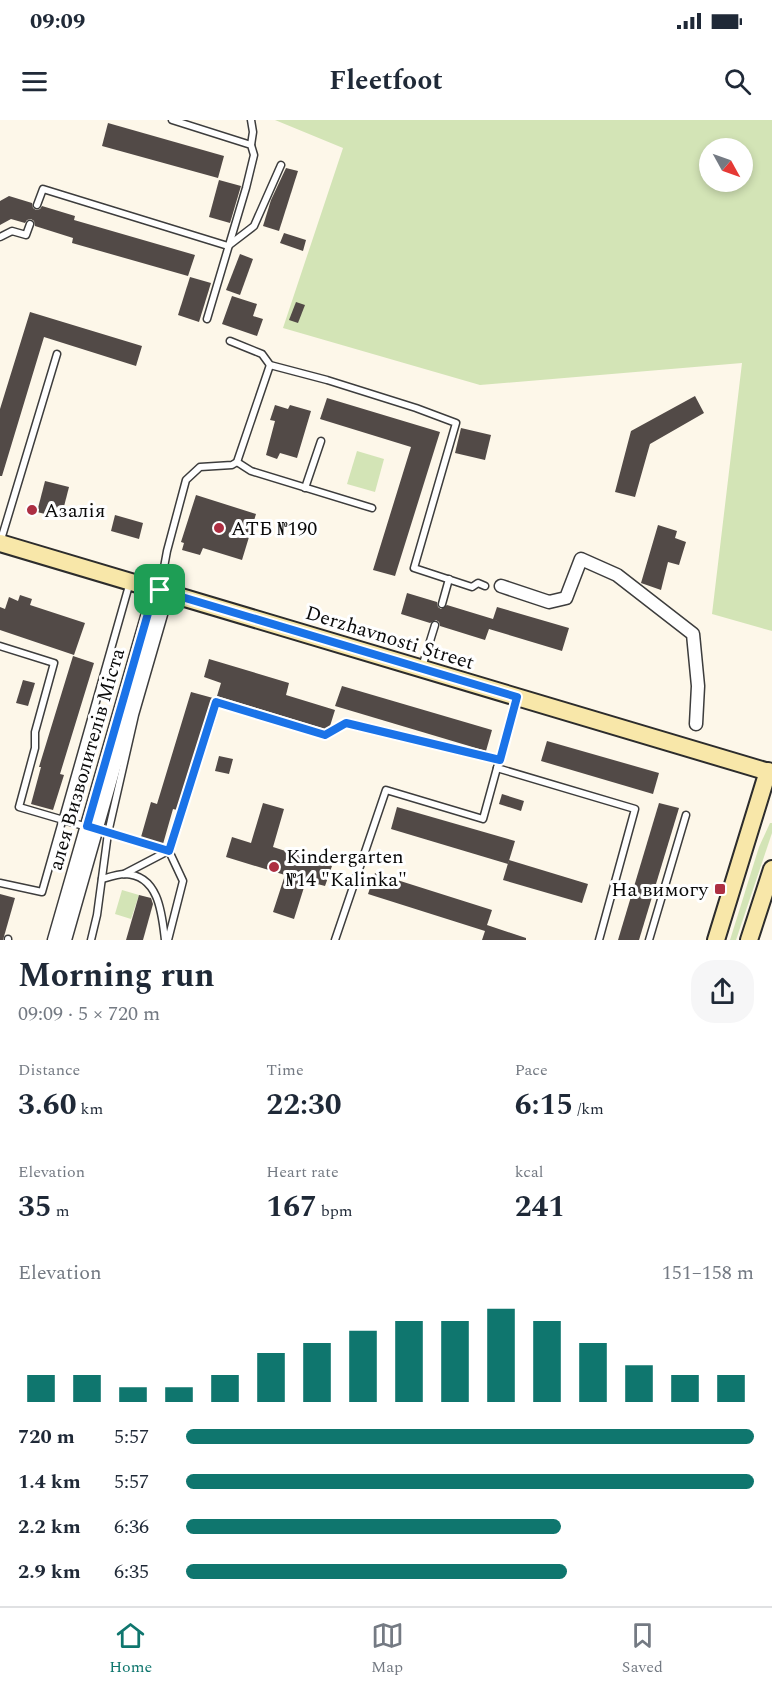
<!DOCTYPE html>
<html lang="en">
<head>
<meta charset="utf-8">
<style>
	:root { --surface:#fff; --page:#f6f6f7; --text:#1f2937; --muted:#747a83; --line:#e0e1e3; --accent:#0f766e }
	body { margin:0; font-family:Spectral,serif; background:var(--page); color:var(--text); height:100vh; display:flex; flex-direction:column; font-size:22px; white-space:nowrap }
	* { box-sizing:border-box; margin:0 }
	p { font-size:20px; color:var(--muted) }
	.icon { flex:none; width:33px; height:33px; fill:none; stroke:currentColor; stroke-width:2; stroke-linecap:round; stroke-linejoin:round }
	.map { position:relative; height:820px; overflow:hidden }
	.side { display:flex; flex-direction:column; background:var(--surface); flex:1 }
	.side>* { flex:none }
	.needle { width:39px; rotate:130deg }
	.controls { position:absolute; left:699px; top:18px; display:grid; gap:12px }
	.controls a { display:grid; place-items:center; width:54px; height:54px; border-radius:50%; background:var(--surface); box-shadow:0 3px 9px #0003; font-size:30px }
	.pin { position:absolute; display:grid; place-items:center; width:51px; height:51px; color:#fff; margin:-26px; border-radius:12px; box-shadow:0 3px 9px #0006 }
	.round { display:grid; place-items:center; flex:none; width:63px; height:63px; border-radius:24px; background:var(--page) }
	.head { display:flex; align-items:center; justify-content:space-between; height:102px; padding:0 18px }
	h1 { font-size:33px; font-weight:700; line-height:45px }
	.figures { display:grid; grid-template-columns:repeat(3,1fr); gap:9px; height:102px; padding:6px 18px }
	.figures div { display:grid; align-content:center }
	.figures b { font-size:30px; font-weight:700 }
	.figures small { font-size:16px; font-weight:400 }
	.figures p { font-size:16px }
	.chart { height:168px; padding:12px 18px }
	.chart p { display:flex; justify-content:space-between }
	.chart svg { width:100%; height:108px; margin-top:6px; stroke:var(--accent); stroke-width:6 }
	ul { padding:0 18px; list-style:none; font-size:20px }
	li { display:grid; grid-template-columns:96px 72px 1fr; align-items:center; height:45px }
	li i { height:15px; border-radius:8px; background:var(--accent) }
	.status { display:flex; justify-content:space-between; align-items:center; height:42px; padding:0 30px; background:var(--surface); direction:ltr }
	.status svg { height:16px; fill:currentColor }
	header { display:flex; justify-content:space-between; align-items:center; height:78px; padding:0 18px; background:var(--surface); font-size:27px; font-weight:700 }
	.tab-bar { display:flex; justify-content:space-around; align-items:center; height:84px; border-top:2px solid var(--line); background:var(--surface); font-size:16px; color:var(--muted) }
	.tab-bar a { display:grid; justify-items:center; gap:3px }
	.tab-bar .selected { color:var(--accent) }
	.map>svg:first-child { display:block }
	.green { fill:#d3e4b6; fill-rule:evenodd }
	.building { fill:#524a47 }
	.lines { fill:none; stroke-linecap:round; stroke-linejoin:round }
	.lane-casing { stroke:#3d3d3d; stroke-width:9 }
	.street-casing { stroke:#3d3d3d; stroke-width:15 }
	.secondary-casing { stroke:#2c2c2c; stroke-width:20 }
	.lane { stroke:#fff; stroke-width:6 }
	.street { stroke:#fff; stroke-width:12 }
	.secondary { stroke:#f8e7a9; stroke-width:16 }
	.route-casing { stroke:#fff; stroke-width:12 }
	.route { stroke:#1a73e8; stroke-width:8 }
	.poi-dot { fill:#ad2f42; stroke:#fff; stroke-width:2 }
	.labels { text-anchor:middle; stroke-width:6; stroke-linejoin:round; paint-order:stroke }
	.poi-label { font-size:20px; fill:#0a0a0a; stroke:#fff; text-anchor:start }
	.street-label { font-size:20px; fill:#0a0a0a; stroke:#fff }
</style>
</head>
<body>
<div class="status"><b>09:09</b><svg viewBox="0 0 49 12"><path d="M0 12V9h3v3zM5 12V6h3v6zM10 12V3h3v9zM15 12V0h3v12zM26 1h20v11H26zM47 4h2v5h-2z"/></svg></div>
<header><svg class="icon" aria-label="menu" viewBox="0 0 24 24"><path d="M4 6h16M4 12h16M4 18h16"/></svg>Fleetfoot<svg class="icon" aria-label="search" viewBox="0 0 24 24"><circle cx="10" cy="10" r="6"/><path d="M15 15l6 6"/></svg></header>
<div class="map">
<svg width="772" height="820" viewBox="0 0 772 820">
	<rect width="100%" height="100%" fill="#fdf7e9"/>
	<g class="green">
		<path d="M275 0H772V511L712 494 742 243 480 265 283 208 343 28ZM710 28H742V62H710Z"/>
		<polygon points="357,331 384,339 375,372 347,364"/>
		<polygon points="770,703 772,703 772,713 736,820 730,820 759,727"/>
		<polygon points="122,770 139,775 131,799 115,794"/>
	</g>
	<g class="building">
		<polygon points="108,3 224,36 218,58 102,26"/>
		<polygon points="286,48 298,51 279,111 263,106 271,80"/>
		<polygon points="219,60 241,66 230,103 209,97"/>
		<polygon points="9,76 32,83 33,88 36,90 40,89 42,86 75,96 74,100 195,135 188,156 72,123 73,118 35,106 34,101 31,99 27,100 25,103 11,99 0,105 0,81"/>
		<polygon points="284,113 306,120 303,131 280,123"/>
		<polygon points="240,134 253,139 240,175 226,170"/>
		<polygon points="190,157 211,163 199,202 178,195"/>
		<polygon points="232,176 257,184 253,196 263,199 257,216 222,204"/>
		<polygon points="296,182 305,185 298,203 289,200"/>
		<polygon points="30,192 142,226 136,246 44,217 2,356 0,356 0,289"/>
		<polygon points="695,276 704,293 650,324 635,377 615,372 631,311"/>
		<polygon points="327,278 440,312 395,456 373,450 411,327 320,299"/>
		<polygon points="275,285 288,289 290,285 311,291 297,338 280,333 277,339 266,335 275,301 270,300"/>
		<polygon points="461,308 491,315 485,340 455,333"/>
		<polygon points="45,361 69,367 61,398 37,392"/>
		<polygon points="196,375 256,394 242,440 203,428 200,435 182,430 184,423 181,422"/>
		<polygon points="115,395 143,403 139,419 111,411"/>
		<polygon points="658,405 677,411 675,418 686,422 679,445 668,442 661,470 641,463"/>
		<polygon points="407,473 437,482 438,487 441,489 447,485 493,499 497,487 569,508 562,531 489,509 485,520 440,506 439,502 436,500 430,503 401,494"/>
		<polygon points="20,475 32,479 30,485 85,503 74,535 0,510 0,487 5,489 9,477 18,481"/>
		<polygon points="73,536 94,543 60,654 64,655 53,690 31,684 41,647 39,647"/>
		<polygon points="209,539 289,563 286,575 335,590 330,606 325,609 217,576 221,563 204,557"/>
		<polygon points="23,560 35,563 28,586 16,583"/>
		<polygon points="342,566 492,610 486,631 335,586"/>
		<polygon points="191,572 213,578 177,690 173,689 163,724 141,717 151,682 157,684"/>
		<polygon points="547,621 659,653 653,674 541,641"/>
		<polygon points="219,636 233,639 229,654 215,651"/>
		<polygon points="502,674 524,681 521,691 499,684"/>
		<polygon points="263,683 284,689 273,727 332,746 325,766 306,761 294,799 273,792 285,755 226,737 232,717 251,723"/>
		<polygon points="659,683 679,688 639,820 618,820"/>
		<polygon points="397,687 515,721 508,744 391,709"/>
		<polygon points="509,740 588,764 582,783 503,760"/>
		<polygon points="375,753 492,790 487,805 526,818 526,820 482,820 485,811 368,774"/>
		<polygon points="0,774 15,778 3,820 0,820"/>
		<polygon points="139,775 151,778 153,784 143,820 126,820"/>
	</g>
	<g class="lines">
		<defs>
			<g id="lane">
				<polyline points="172,0 251,25 254,35 246,68 207,199"/>
				<polyline points="251,25 253,12 251,0"/>
				<polyline points="37,85 43,69 228,126 254,106 281,45"/>
				<polyline points="0,117 12,111 26,115 30,104"/>
				<polyline points="230,221 262,234 270,245 327,260 416,288 456,303 414,448 472,467 478,463 485,466"/>
				<polyline points="237,342 251,351 372,388"/>
				<polyline points="305,368 321,321"/>
				<polyline points="0,423 57,234"/>
				<polyline points="160,469 167,431 186,360 200,347 232,345 237,342 270,245"/>
				<polyline points="442,484 449,459"/>
				<polyline points="0,526 54,543 35,612 35,628 19,687 169,731"/>
				<polyline points="422,547 435,505"/>
				<polyline points="517,577 497,648 635,689 599,820"/>
				<polyline points="124,754 168,731"/>
				<path d="M102 759C109 757 118 754 125 754 159 755 162 794 165 820"/>
				<polyline points="0,763 42,772 130,462"/>
				<polyline points="8,820 8,819"/>
				<polyline points="91,820 97,795 108,713 135,595 170,474"/>
				<polyline points="168,820 183,761 169,731 217,582 325,615 346,603 500,640"/>
				<polyline points="335,820 386,670 483,699 497,648"/>
				<polyline points="649,820 686,695"/>
			</g>
			<g id="street">
				<polyline points="501,466 549,482 566,478 581,439 617,455 693,514 698,566 696,604"/>
				<polyline points="54,820 155,469"/>
				<polyline points="65,820 164,472"/>
			</g>
			<g id="secondary">
				<polyline points="0,423 772,653"/>
				<polyline points="716,820 768,651"/>
				<polyline points="749,820 772,749"/>
			</g>
		</defs>
		<use href="#lane" class="lane-casing"/>
		<use href="#street" class="street-casing"/>
		<use href="#secondary" class="secondary-casing"/>
		<use href="#lane" class="lane"/>
		<use href="#street" class="street"/>
		<use href="#secondary" class="secondary"/>
	</g>
	<g class="lines">
		<defs>
			<polygon id="route" points="155,469 517,577 500,640 346,603 325,615 216,582 169,731 87,706"/>
		</defs>
		<use href="#route" class="route-casing"/>
		<use href="#route" class="route"/>
	</g>
	<g class="poi-dot">
		<circle cx="32" cy="390" r="6"/>
		<circle cx="219" cy="408" r="6"/>
		<circle cx="274" cy="747" r="6"/>
		<rect x="714" y="763" width="12" height="12" rx="3"/>
	</g>
	<g class="labels">
		<g class="poi-label">
			<text x="44" y="397">Азалія</text>
			<text x="231" y="415">АТБ №190</text>
			<text x="286" y="743">Kindergarten<tspan x="286" dy="23">№14 "Kalinka"</tspan></text>
			<text x="708" y="776" text-anchor="end">На вимогу</text>
		</g>
		<g class="street-label">
			<text transform="translate(390 517) rotate(17)" y="7">Derzhavnosti Street</text>
			<text transform="translate(86 639) rotate(-74)" y="7">алея Визволителів Міста</text>
		</g>
	</g>
</svg>
<div class="controls">
<a><svg class="needle" viewBox="-14 -14 28 28"><path d="M0-13l5 13h-10z" fill="#e53935"/><path d="M0 13l5-13h-10z" fill="#747a83"/></svg></a>
</div>
<div class="pin" style="left:160px;top:470px;background:#1e9e55"><svg class="icon" aria-label="arrive" viewBox="0 0 24 24"><path d="M6 21V4h12l-3 4 3 4H6"/></svg></div>
</div>
<section class="side">
<div class="head"><div><h1>Morning run</h1><p>09:09 · 5 × 720 m</p></div><a class="round"><svg class="icon" aria-label="share" viewBox="0 0 24 24"><path d="M12 15V3M7 8l5-5 5 5M5 13v7h14v-7"/></svg></a></div>
<div class="figures">
<div><p>Distance</p><b>3.60<small> km</small></b></div>
<div><p>Time</p><b>22:30</b></div>
<div><p>Pace</p><b>6:15<small> /km</small></b></div>
</div>
<div class="figures">
<div><p>Elevation</p><b>35<small> m</small></b></div>
<div><p>Heart rate</p><b>167<small> bpm</small></b></div>
<div><p>kcal</p><b>241</b></div>
</div>
<div class="chart"><p><span>Elevation</span>151–158 m</p>
<svg viewBox="0 0 160 44" preserveAspectRatio="none"><path d="M5 44V33M15 44V33M25 44V38M35 44V38M45 44V33M55 44V24M65 44V20M75 44V15M85 44V11M95 44V11M105 44V6M115 44V11M125 44V20M135 44V29M145 44V33M155 44V33"/></svg>
</div>
<ul>
<li><b>720 m</b>5:57<i style="width:100%"></i></li>
<li><b>1.4 km</b>5:57<i style="width:100%"></i></li>
<li><b>2.2 km</b>6:36<i style="width:66%"></i></li>
<li><b>2.9 km</b>6:35<i style="width:67%"></i></li>
</ul>
</section>
<nav class="tab-bar">
<a class="selected"><svg class="icon" aria-label="home" viewBox="0 0 24 24"><path d="M3 11l9-7 9 7M6 9v11h12V9"/></svg>Home</a>
<a><svg class="icon" aria-label="map" viewBox="0 0 24 24"><path d="M3 6l6-2 6 2 6-2v14l-6 2-6-2-6 2zM9 4v14M15 6v14"/></svg>Map</a>
<a><svg class="icon" aria-label="saved" viewBox="0 0 24 24"><path d="M7 4h10v16l-5-4-5 4z"/></svg>Saved</a>
</nav>
</body>
</html>
